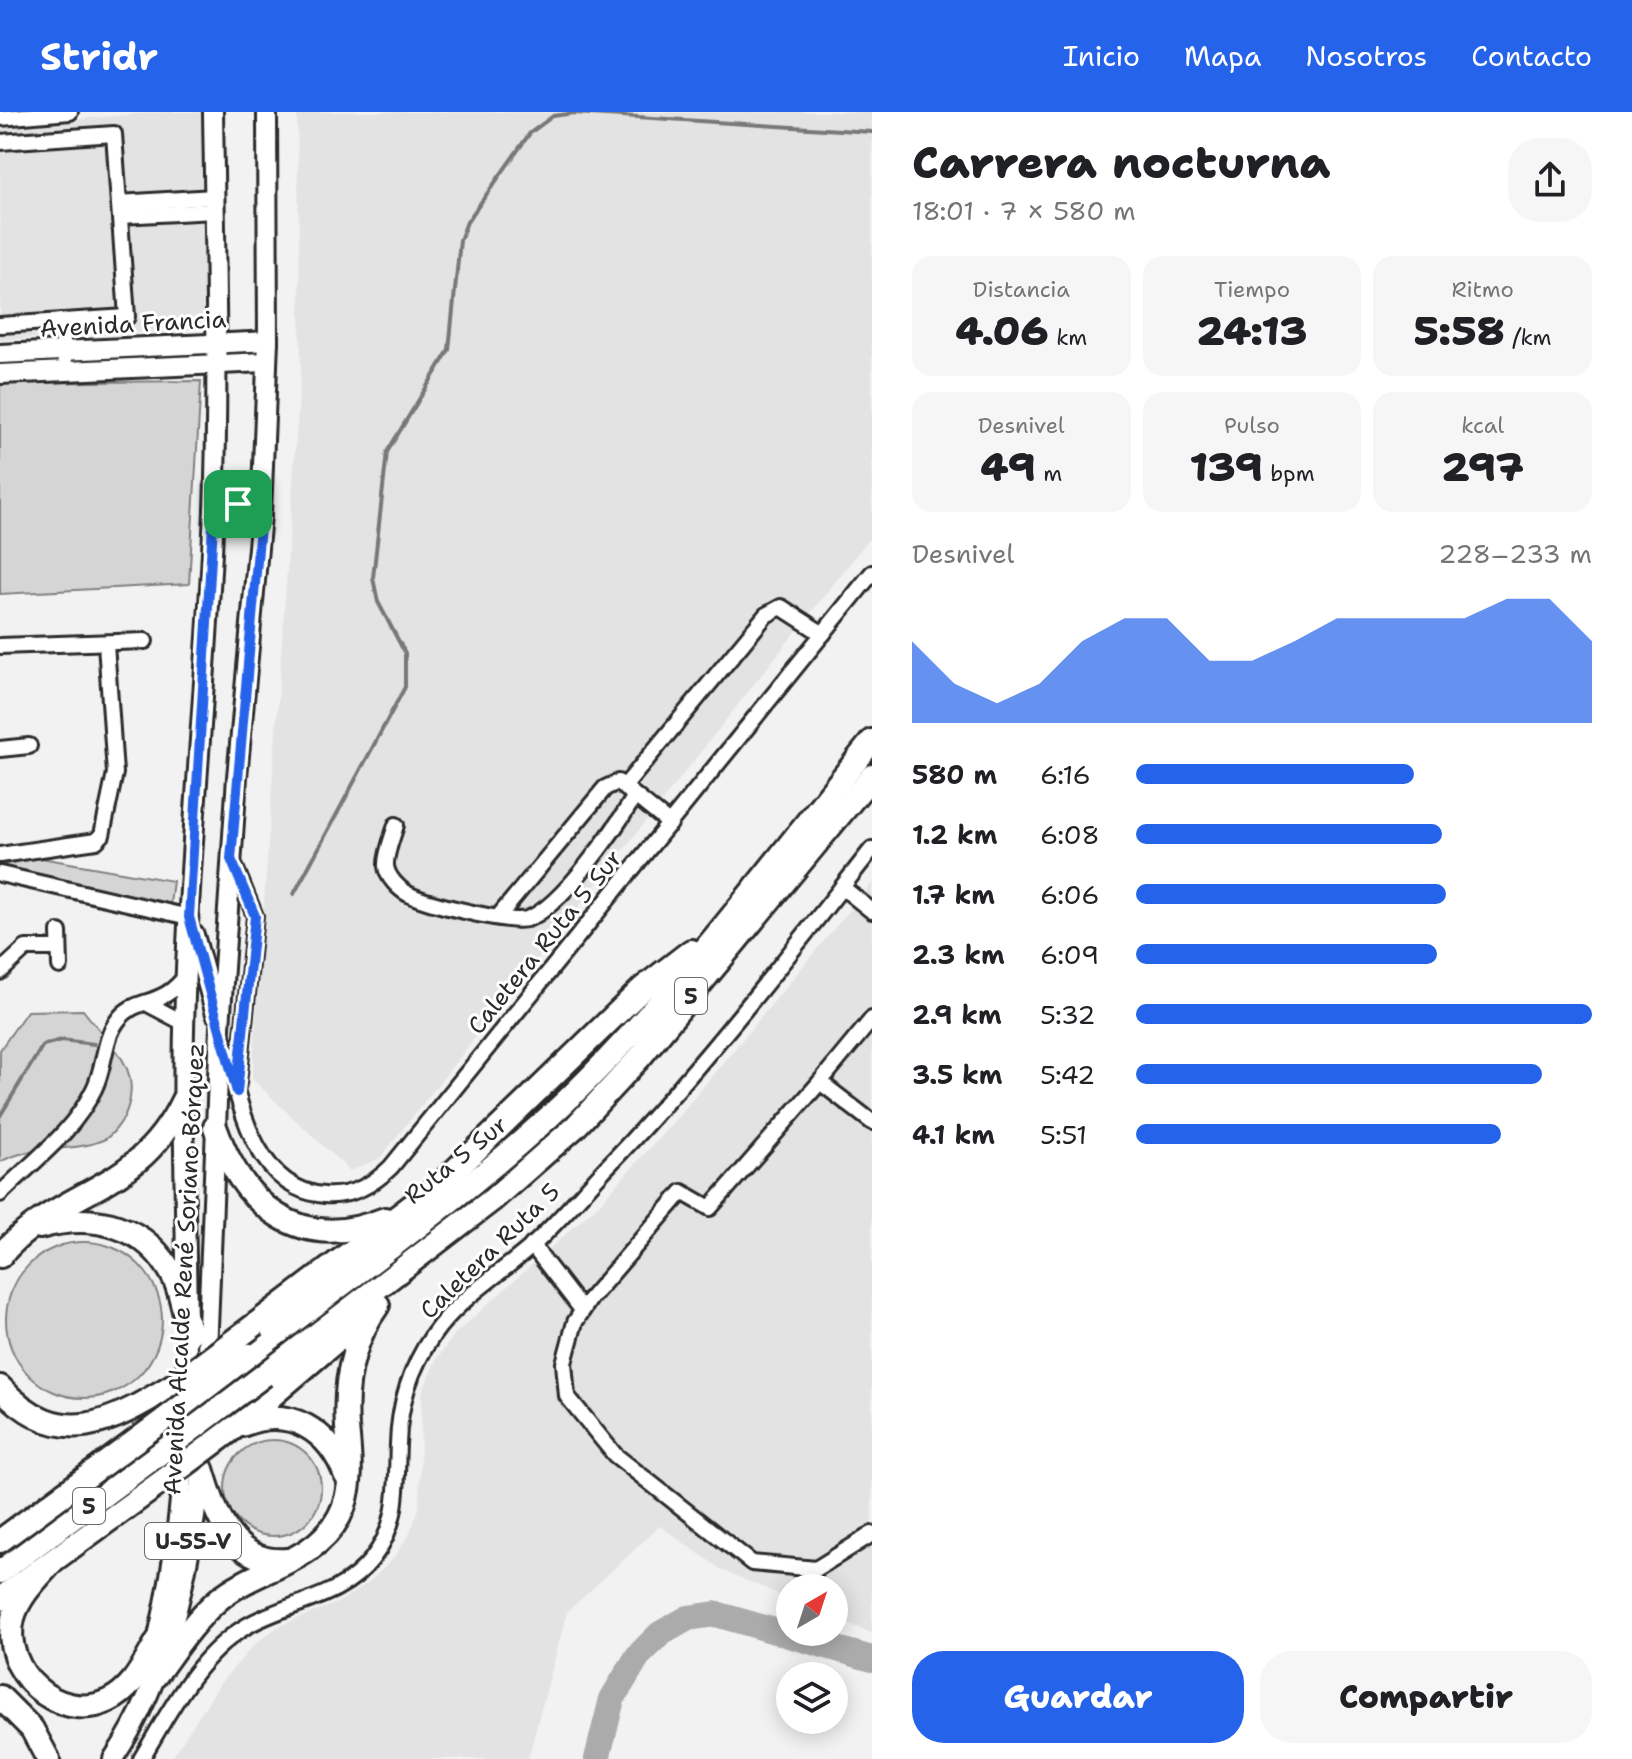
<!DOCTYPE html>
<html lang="es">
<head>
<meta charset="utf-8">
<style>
	:root { --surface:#fff; --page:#f6f6f6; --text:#202124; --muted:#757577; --accent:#2563eb }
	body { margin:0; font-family:"Shantell Sans",sans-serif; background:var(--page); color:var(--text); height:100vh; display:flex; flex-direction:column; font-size:30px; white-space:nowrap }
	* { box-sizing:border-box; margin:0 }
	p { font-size:26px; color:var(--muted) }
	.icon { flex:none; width:44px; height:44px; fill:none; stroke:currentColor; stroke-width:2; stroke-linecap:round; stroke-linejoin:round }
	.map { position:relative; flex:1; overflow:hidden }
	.sheet { display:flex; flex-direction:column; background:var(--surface); width:760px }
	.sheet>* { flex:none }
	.needle { width:52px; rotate:39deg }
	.buttons { position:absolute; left:776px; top:1462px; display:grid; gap:16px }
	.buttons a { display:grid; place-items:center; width:72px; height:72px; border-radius:50%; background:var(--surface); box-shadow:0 4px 20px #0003; font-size:40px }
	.pin { position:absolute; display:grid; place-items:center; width:68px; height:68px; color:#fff; margin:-34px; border-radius:16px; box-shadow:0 4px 12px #0006 }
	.round { display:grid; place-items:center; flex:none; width:84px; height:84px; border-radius:32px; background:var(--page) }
	.summary { display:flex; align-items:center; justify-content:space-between; height:136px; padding:0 40px }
	h1 { font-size:44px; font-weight:800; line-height:60px }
	.figures { display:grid; grid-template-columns:repeat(3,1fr); gap:12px; height:136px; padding:8px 40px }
	.figures div { display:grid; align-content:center; border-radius:20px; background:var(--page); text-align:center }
	.figures b { font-size:40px; font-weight:800 }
	.figures small { font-size:22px; font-weight:400 }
	.figures p { font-size:22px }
	.chart { height:224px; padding:16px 40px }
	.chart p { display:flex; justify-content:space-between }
	.chart svg { width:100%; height:144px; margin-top:8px; fill:var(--accent); opacity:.7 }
	.button { display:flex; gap:16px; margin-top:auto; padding:16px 40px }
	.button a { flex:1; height:92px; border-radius:32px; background:var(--accent); color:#fff; font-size:32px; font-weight:800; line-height:92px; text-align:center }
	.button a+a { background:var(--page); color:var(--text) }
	ul { padding:0 40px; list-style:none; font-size:26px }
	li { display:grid; grid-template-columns:128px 96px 1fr; align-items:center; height:60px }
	li i { height:20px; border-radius:10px; background:var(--accent) }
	header { display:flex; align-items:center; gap:48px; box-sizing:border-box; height:112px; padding:0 40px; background:var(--accent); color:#fff }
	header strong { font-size:38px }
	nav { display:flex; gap:44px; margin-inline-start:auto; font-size:28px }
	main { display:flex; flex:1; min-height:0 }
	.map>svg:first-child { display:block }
	.built { fill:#e3e3e3 }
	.green { fill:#d5d5d5; stroke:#808080; stroke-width:2 }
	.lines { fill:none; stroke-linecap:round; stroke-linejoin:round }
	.stream { stroke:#787878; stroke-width:4 }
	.river { stroke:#ababab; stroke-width:26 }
	.minor-casing { stroke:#2b2b2b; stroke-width:20 }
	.major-casing { stroke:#2b2b2b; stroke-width:24 }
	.highway-casing { stroke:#2b2b2b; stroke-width:28 }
	.minor { stroke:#fff; stroke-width:14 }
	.major { stroke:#fff; stroke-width:18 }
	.highway { stroke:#fff; stroke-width:22 }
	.highway-bridge-casing { stroke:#2b2b2b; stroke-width:28; stroke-linecap:butt }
	.highway-bridge { stroke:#fff; stroke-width:22 }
	.route-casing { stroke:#fff; stroke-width:16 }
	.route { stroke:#2563eb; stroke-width:10 }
	.labels { text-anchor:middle; stroke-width:6; stroke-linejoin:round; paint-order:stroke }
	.shield { fill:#fff; stroke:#6b6b6b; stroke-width:2 }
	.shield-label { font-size:22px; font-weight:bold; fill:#2b2b2b }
	.street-label { font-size:24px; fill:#2b2b2b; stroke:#fff }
</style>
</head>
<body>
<header>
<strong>Stridr</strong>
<nav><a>Inicio</a><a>Mapa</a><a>Nosotros</a><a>Contacto</a></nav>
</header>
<main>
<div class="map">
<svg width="872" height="1647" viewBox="0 0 872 1647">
	<rect width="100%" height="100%" fill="#f2f2f2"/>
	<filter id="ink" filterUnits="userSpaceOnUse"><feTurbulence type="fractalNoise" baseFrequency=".0125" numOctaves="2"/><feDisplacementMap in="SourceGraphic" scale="16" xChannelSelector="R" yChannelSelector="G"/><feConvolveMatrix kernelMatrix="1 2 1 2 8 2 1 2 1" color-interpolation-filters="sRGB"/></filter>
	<g filter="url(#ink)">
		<g class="built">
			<polygon points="160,0 202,0 205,217 0,228 0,14"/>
			<polygon points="297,0 872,0 872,423 380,1046 350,1059 252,967 301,253"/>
			<polygon points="872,771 872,1521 834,1506 834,1476 790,1476 790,1487 722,1458 660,1414 567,1500 528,1647 171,1647 221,1570 255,1532 277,1515 339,1490 368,1471 392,1448 409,1423 419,1396 422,1280 436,1248 455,1222 599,1092 679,1004"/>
		</g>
		<g class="green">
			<polygon points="201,269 189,472 0,482 0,271"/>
			<polygon points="41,746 173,769 170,792 0,753"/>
			<path d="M83 898C111 935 146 957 124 1005 120 1012 111 1025 103 1028 73 1041 33 1032 0 1050V938L27 899Z"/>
			<circle cx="84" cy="1208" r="78"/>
			<circle cx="273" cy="1376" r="48"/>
		</g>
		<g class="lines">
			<g class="stream">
				<polyline points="294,782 405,575 405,541 378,490 373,466 387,340 449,238 460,128 467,110 530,21 553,4 575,1 872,20"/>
				<polyline points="0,1004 43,933 62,928 94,932"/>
			</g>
			<polyline class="river" points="597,1647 612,1587 638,1544 660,1522 688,1506 716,1502 872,1547"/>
			<defs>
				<g id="minor">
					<polyline points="0,6 70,0"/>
					<polyline points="0,30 114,22 127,205 0,213"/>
					<polyline points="119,91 214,85"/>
					<polyline points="120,104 215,99"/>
					<polyline points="61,209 65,247"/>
					<polyline points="0,534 145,529"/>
					<polyline points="0,637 29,634"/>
					<polyline points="624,675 766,503 781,495 823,522"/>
					<path d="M396 713C393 724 385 743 386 754 387 765 399 777 408 782 425 791 510 812 527 807 561 796 617 714 635 684"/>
					<polyline points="0,743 96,729 102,723 115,661 106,532"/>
					<polyline points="233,750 255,804 238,972"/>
					<polyline points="0,762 189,805"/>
					<polyline points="842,775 872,799"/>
					<polyline points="498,805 605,676 618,670 670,712"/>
					<polyline points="59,820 60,854"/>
					<polyline points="0,860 26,836 59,836"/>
					<polyline points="148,892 184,911"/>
					<path d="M223 926C238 982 251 1077 324 1083 350 1085 372 1074 391 1055L872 461"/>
					<polyline points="820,970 872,907"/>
					<polyline points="872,1010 820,970 710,1096 682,1080 590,1187 575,1210 564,1251 567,1284 615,1343 752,1451 816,1457 872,1422"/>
					<path d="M0 1082C34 1048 73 1021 94 977 105 956 103 927 118 908 136 883 162 898 187 862"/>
					<polyline points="532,1133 582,1198"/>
					<path d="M141 1647C170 1599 196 1545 245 1515 288 1489 339 1489 372 1447 400 1411 396 1374 398 1332 399 1293 411 1255 433 1223 458 1187 499 1163 532 1134 557 1111 580 1084 603 1059 698 961 787 845 872 737"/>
				</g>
				<g id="major">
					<polyline points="0,242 268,229"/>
					<polyline points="0,262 267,250"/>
					<polyline points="214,397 238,392 261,403"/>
					<polyline points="194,823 216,902"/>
					<polyline points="204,1315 220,915 237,665 261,403 268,229 267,0"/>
					<path d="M159 1520C205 1321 179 1120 184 918 188 744 207 571 214 398 219 266 215 133 213 0"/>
					<path d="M113 1647C170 1562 189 1460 201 1360"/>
				</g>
				<g id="highway">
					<path d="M215 1015C243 1094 299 1142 385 1107"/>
					<path d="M40 1115C94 1100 148 1113 174 1166 182 1183 184 1203 190 1221"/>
					<path d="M0 1144C61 1074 138 1083 183 988"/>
					<polyline points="256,1212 442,1071 643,876 691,839"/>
					<path d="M249 1243C356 1161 468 1082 566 989 679 880 773 751 872 629"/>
					<polyline points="264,1263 492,1088 575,1015 640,945 872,664"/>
					<path d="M0 1275C63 1343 115 1308 180 1269"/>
					<path d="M242 1313C289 1293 329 1318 346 1364"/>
					<polyline points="234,1316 364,1205"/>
					<path d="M202 1357C215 1400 231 1453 287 1448"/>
					<polyline points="0,1429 165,1307"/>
					<path d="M52 1450C37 1467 19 1484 13 1506 0 1558 57 1612 108 1589 134 1577 144 1551 158 1528"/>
					<polyline points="0,1460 178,1328"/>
					<polyline points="0,1487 178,1358"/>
					<path d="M156 1563C175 1537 194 1508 219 1487 258 1455 313 1452 339 1405 354 1377 350 1346 347 1315 344 1271 352 1229 378 1193"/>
					<polyline points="0,1585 32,1617 48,1647"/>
				</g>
			</defs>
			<use href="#minor" class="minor-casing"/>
			<use href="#major" class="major-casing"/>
			<use href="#highway" class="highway-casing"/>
			<use href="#minor" class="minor"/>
			<use href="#major" class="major"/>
			<use href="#highway" class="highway"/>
			<defs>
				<g id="highway-bridge">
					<polyline points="180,1269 256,1212"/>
					<polyline points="165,1307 249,1243"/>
					<polyline points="178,1328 264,1263"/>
					<polyline points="178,1358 234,1316"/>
				</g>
			</defs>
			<use href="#highway-bridge" class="highway-bridge-casing"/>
			<use href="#highway-bridge" class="highway-bridge"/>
		</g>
	</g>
	<g class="lines" filter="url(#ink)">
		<defs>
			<polygon id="route" points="229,392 246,394 261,403 231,747 255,804 237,980 189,805 214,397"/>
		</defs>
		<use href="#route" class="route-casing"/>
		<use href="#route" class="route"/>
	</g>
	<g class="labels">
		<g class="shield">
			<rect x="675" y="866" width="32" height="36" rx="6"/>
			<rect x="73" y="1376" width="32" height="36" rx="6"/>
			<rect x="145" y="1411" width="96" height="36" rx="6"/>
		</g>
		<g class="shield-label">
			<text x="691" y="892">5</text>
			<text x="89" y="1402">5</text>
			<text x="193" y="1437">U-55-V</text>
		</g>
		<g class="street-label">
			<text transform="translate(133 212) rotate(-3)" y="8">Avenida Francia</text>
			<text transform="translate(545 830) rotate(-51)" y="8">Caletera Ruta 5 Sur</text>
			<text transform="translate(456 1048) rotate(-39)" y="8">Ruta 5 Sur</text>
			<text transform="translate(490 1139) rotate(-44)" y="8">Caletera Ruta 5</text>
			<text transform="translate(184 1157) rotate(-87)" y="8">Avenida Alcalde René Soriano Bórquez</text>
		</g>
	</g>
</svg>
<div class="buttons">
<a><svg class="needle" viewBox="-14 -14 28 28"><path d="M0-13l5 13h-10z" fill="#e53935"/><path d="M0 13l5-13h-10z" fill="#757577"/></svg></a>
<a><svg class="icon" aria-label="layers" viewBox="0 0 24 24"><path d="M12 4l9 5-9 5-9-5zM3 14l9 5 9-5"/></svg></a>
</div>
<div class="pin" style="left:238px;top:392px;background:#1e9e55"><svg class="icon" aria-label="arrive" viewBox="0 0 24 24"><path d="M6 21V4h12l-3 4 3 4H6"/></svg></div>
</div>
<section class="sheet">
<div class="summary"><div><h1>Carrera nocturna</h1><p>18:01 · 7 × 580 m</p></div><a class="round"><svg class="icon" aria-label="share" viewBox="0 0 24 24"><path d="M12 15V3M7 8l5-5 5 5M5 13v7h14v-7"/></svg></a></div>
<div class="figures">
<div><p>Distancia</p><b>4.06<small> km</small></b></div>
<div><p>Tiempo</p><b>24:13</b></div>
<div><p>Ritmo</p><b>5:58<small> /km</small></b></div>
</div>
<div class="figures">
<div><p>Desnivel</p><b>49<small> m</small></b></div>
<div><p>Pulso</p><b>139<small> bpm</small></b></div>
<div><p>kcal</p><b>297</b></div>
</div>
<div class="chart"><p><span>Desnivel</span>228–233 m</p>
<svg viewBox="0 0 160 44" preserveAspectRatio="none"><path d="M0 44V19L10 32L20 38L30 32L40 19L50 12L60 12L70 25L80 25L90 19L100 12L110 12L120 12L130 12L140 6L150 6L160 19V44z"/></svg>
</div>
<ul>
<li><b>580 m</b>6:16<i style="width:61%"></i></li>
<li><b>1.2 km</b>6:08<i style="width:67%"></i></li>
<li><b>1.7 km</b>6:06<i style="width:68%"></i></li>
<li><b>2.3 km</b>6:09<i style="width:66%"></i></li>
<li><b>2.9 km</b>5:32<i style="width:100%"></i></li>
<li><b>3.5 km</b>5:42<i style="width:89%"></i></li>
<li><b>4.1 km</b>5:51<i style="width:80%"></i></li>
</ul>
<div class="button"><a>Guardar</a><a>Compartir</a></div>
</section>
</main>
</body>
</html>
